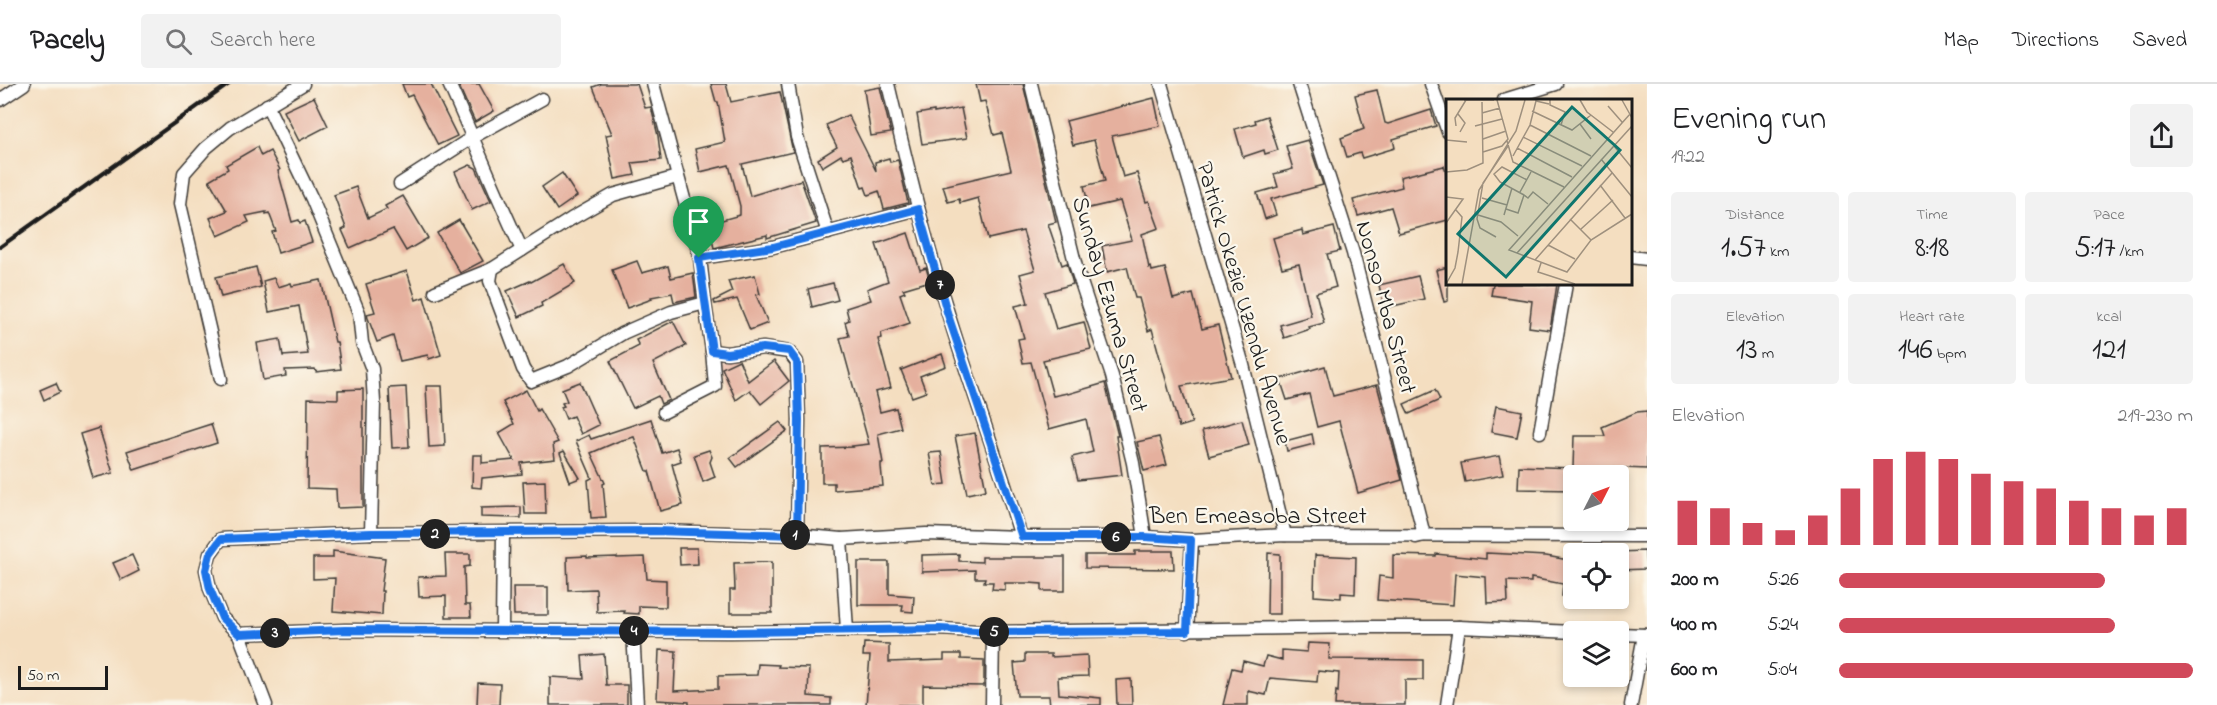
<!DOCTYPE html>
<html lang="en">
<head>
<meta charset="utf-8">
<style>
	:root { --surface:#fff; --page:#f2f2f2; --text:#202124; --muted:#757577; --line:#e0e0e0; --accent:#d1495b }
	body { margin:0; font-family:"Indie Flower",sans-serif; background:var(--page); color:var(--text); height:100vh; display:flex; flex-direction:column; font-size:22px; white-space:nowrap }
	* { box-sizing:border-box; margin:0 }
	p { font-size:20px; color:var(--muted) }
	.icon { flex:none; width:33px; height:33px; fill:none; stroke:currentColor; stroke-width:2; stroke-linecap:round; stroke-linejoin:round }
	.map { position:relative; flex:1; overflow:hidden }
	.drawer { display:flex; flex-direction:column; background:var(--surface); width:570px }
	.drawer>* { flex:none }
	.needle { width:39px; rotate:48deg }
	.buttons { position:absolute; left:1563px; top:381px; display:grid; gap:12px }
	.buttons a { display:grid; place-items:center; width:66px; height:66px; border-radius:6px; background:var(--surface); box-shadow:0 3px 9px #0003; font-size:30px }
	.scale { position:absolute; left:18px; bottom:15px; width:90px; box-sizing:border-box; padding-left:6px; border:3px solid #1c1c1c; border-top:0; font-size:16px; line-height:21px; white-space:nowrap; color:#1c1c1c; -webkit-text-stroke:4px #fbf7ec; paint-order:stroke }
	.pin { position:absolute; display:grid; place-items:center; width:51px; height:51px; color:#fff; margin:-62px -26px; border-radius:50% 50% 50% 0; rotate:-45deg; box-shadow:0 0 6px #0007 }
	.pin .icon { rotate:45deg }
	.km { position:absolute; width:30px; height:30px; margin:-15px; border-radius:50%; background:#222; color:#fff; font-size:16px; line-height:30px; text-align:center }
	.round { display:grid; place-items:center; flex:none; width:63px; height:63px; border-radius:6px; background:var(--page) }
	.overview { display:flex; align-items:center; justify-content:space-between; height:102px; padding:0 24px }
	h1 { font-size:33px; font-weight:600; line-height:45px }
	.stats { display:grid; grid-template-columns:repeat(3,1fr); gap:9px; height:102px; padding:6px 24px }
	.stats div { display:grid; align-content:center; border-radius:6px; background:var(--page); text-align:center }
	.stats b { font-size:30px; font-weight:600 }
	.stats small { font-size:16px; font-weight:400 }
	.stats p { font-size:16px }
	.chart { height:168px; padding:12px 24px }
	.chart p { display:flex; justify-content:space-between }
	.chart svg { width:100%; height:108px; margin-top:6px; stroke:var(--accent); stroke-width:6 }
	ul { padding:0 24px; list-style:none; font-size:20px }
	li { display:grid; grid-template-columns:96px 72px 1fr; align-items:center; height:45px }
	li i { height:15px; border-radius:8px; background:var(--accent) }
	header { display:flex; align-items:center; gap:36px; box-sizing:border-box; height:84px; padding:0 30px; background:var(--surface); border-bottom:2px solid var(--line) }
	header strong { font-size:28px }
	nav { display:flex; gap:33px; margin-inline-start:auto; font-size:21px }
	.search { width:420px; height:54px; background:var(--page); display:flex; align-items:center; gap:15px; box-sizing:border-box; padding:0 21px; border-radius:6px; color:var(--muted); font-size:22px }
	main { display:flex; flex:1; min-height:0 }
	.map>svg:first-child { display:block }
	.building { fill:#e5b09e }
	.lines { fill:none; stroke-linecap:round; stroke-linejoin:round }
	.minor-casing { stroke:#3c3935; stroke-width:15 }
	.minor { stroke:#fff; stroke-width:12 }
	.rail { stroke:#1c1c1c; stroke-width:4 }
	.route-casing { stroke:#fff; stroke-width:12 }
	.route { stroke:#1a73e8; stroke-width:8 }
	.labels { text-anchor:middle; stroke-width:4.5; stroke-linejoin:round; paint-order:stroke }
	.street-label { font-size:24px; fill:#1c1c1c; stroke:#fbf7ec }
	.inset-road { fill:none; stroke:#9e907e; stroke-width:1.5 }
	.view { fill:#0f766e; fill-opacity:0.15; stroke:#0f766e; stroke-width:3 }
	.inset-edge { fill:none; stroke:#1c1c1c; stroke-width:3 }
</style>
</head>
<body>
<header>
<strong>Pacely</strong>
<div class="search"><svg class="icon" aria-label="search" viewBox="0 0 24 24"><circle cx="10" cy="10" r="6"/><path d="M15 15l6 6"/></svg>Search here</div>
<nav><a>Map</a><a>Directions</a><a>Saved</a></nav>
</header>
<main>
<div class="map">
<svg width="1647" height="621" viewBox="0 0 1647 621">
	<rect width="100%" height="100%" fill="#fbf7ec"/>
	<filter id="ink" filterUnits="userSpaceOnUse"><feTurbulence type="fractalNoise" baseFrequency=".0167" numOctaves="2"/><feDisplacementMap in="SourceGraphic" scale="12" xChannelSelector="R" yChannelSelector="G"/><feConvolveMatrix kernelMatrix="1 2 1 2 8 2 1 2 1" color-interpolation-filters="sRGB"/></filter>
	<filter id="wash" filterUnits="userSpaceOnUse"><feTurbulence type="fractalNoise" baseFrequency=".008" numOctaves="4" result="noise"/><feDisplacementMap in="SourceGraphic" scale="24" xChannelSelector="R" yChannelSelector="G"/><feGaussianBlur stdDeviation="1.35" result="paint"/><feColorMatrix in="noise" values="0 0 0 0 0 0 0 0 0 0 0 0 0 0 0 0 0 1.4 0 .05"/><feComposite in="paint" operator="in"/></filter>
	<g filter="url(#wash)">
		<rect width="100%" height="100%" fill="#f4dec0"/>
		<g id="blocks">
			<g class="building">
				<polygon points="402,0 431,0 457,52 438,61 412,11 407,13"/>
				<polygon points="458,0 479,0 494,27 475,38"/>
				<polygon points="601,0 637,0 645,24 651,23 658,52 661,76 632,79 635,91 615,95 606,51 612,50 593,3"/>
				<polygon points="711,0 726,0 731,18 780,8 793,68 742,80 750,112 801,96 816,139 767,154 767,151 714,164 708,140 740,131 740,122 729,81 700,88 695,65 725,58 718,18 716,18"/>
				<polygon points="976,0 1023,0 1056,138 1048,140 1062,181 1067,179 1073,200 1045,208 1056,245 1084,238 1091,265 1043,276 1053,312 1067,309 1068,310 1105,299 1118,352 1116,352 1122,391 1078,396 1072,373 1093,368 1086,335 1049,345 1031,278 1023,279 1018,255 1024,254 1015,222 1028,219 1020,190 1035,186 1023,147 988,155 978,114 960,119 959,115 948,118 943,102 1011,86 1002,49 994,51 985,17 980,18"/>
				<polygon points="880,3 891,49 871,52 864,6"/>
				<polygon points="1377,6 1385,39 1388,40 1431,26 1436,42 1393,55 1395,64 1362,74 1360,69 1347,73 1341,54 1364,45 1355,11"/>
				<polygon points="314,13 328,42 299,57 284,27"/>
				<polygon points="1154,14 1160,42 1112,52 1123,93 1137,89 1146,118 1149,117 1159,144 1142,150 1149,184 1151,183 1152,187 1165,184 1173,215 1193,210 1202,245 1218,241 1231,293 1181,302 1192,339 1179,343 1152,245 1148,247 1139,214 1135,214 1127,183 1107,188 1102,162 1132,156 1120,117 1089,124 1084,102 1105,97 1094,56 1073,61 1066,37"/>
				<polygon points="961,24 967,54 922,60 917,30 934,27 934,29"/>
				<polygon points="848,31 876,87 875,78 889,74 890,78 898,76 908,119 884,125 879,107 868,111 865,103 862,104 851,71 843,74 841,71 822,83 818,75 837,63 826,41"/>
				<polygon points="1267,32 1278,66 1265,70 1264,66 1243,73 1235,45 1256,39 1255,36"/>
				<polygon points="1308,56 1323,101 1271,115 1276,131 1265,135 1257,109 1278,103 1274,90 1293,85 1286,62"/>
				<polygon points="257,63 261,72 270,67 280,86 278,87 292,138 299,136 300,139 305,137 312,158 278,169 272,148 276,147 269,129 266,130 266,128 246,132 249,138 218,152 210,134 227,127 209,96 228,85 226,81"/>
				<polygon points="470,81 476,84 491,117 472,126 455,88"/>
				<polygon points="1444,82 1448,95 1448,136 1399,149 1391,123 1358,132 1353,116 1402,103 1400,93"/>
				<polygon points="562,89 577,112 557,126 542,103"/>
				<polygon points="356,103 368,134 387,125 385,122 403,112 428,154 406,167 393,145 350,164 342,146 346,144 334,111"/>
				<polygon points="459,136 483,177 460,189 437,149"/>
				<polygon points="1334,143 1340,167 1327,170 1336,203 1316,209 1324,239 1309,243 1310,245 1284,254 1280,241 1311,232 1299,180 1282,184 1273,154 1302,146 1303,151"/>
				<polygon points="908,149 920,186 926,184 930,197 903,205 905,208 900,210 910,239 881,249 882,254 878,255 891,304 875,308 880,328 896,324 901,344 878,350 883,379 881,379 881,383 883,402 834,406 834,399 822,399 822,364 853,363 852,362 869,360 840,254 849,252 845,238 849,236 846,224 871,216 867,205 888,197 876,160"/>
				<polygon points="637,177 642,189 668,182 671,194 693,189 696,213 674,218 672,209 651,213 652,215 627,224 612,186"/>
				<polygon points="564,180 575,199 541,219 542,222 519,233 507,207 530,197 531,198"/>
				<polygon points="256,183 261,203 221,213 216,193"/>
				<polygon points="1448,183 1448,217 1444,218 1436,186"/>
				<polygon points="407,187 416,216 424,213 441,271 429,275 428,271 400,277 393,252 377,258 368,234 367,230 375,228 366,200"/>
				<polygon points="755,191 760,210 756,211 768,239 750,246 737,215 715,220 714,217 732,208 728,197"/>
				<polygon points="1418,192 1424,215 1384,224 1379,201"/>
				<polygon points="274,194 278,203 291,199 292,202 321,196 335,258 337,258 341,285 316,288 315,285 285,286 286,292 263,296 257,259 280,255 283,272 308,270 299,222 269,228 263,197"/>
				<polygon points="833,199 838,216 812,223 808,205"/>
				<polygon points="1493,200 1557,200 1550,246 1529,243 1532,217 1491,211"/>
				<polygon points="673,237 686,262 653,279 669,316 661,320 658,312 633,324 610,277 639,262 636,256"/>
				<polygon points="942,270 946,282 920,292 926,308 912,313 901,286"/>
				<polygon points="739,276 748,297 774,277 789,297 761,320 750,306 736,316 722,284"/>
				<polygon points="1325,282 1333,312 1377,301 1402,396 1358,409 1339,337 1317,343 1309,310 1287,316 1280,295"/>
				<polygon points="580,298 599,341 581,350 573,332 566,335 561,323 564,322 562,319 567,317 562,305"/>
				<polygon points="56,299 60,308 44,316 40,306"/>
				<polygon points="426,302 442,302 445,362 429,363"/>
				<polygon points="406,303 409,363 392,364 389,304"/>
				<polygon points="363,305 363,423 337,424 336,405 307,404 308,314 338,315 338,306"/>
				<polygon points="526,306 537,327 539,325 558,358 553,360 555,375 521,379 522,390 482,394 481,404 472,403 473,371 482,371 482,379 514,376 499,349 514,340 503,318"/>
				<polygon points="1435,306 1440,316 1409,330 1404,320"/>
				<polygon points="1496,322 1522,327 1517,353 1491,348"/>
				<polygon points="1647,327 1647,385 1598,383 1598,392 1574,392 1574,406 1518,405 1519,382 1573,384 1574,352 1605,352 1602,343 1637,328"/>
				<polygon points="651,335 662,369 677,364 681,377 672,380 683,421 660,427 649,387 647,387 634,353 619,357 591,369 605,399 603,400 606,433 591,434 588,396 592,394 576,357 589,351 591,355"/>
				<polygon points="1242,336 1249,361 1209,372 1202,347"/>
				<polygon points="780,338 787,347 737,383 730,374"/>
				<polygon points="211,340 217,359 134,386 127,367"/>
				<polygon points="99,344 113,389 93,394 80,350"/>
				<polygon points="975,349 986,406 967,410 955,352"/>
				<polygon points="1312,350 1314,360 1287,367 1285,357"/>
				<polygon points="1159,353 1167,381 1144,387 1137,358"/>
				<polygon points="709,366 712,373 710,378 715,393 703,398 694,371"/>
				<polygon points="564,367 580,394 570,398 560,369"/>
				<polygon points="941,368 946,400 935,401 929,369"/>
				<polygon points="1499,372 1503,391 1465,398 1461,379"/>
				<polygon points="545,397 546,430 525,430 523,398"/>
				<polygon points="521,423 521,434 481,433 481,424"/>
				<polygon points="679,464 697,464 698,480 680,481"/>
				<polygon points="333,467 385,474 381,507 383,507 382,531 333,527 335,494 313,495 313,474 333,474"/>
				<polygon points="1135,467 1173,467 1174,485 1085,484 1085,471 1135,471"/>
				<polygon points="1645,467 1646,485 1618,486 1618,468"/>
				<polygon points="1268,469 1280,470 1280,530 1267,530"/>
				<polygon points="1486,469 1546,472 1574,477 1574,513 1562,512 1563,500 1531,494 1531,498 1507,497 1508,518 1487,519 1486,493 1455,490 1453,521 1377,516 1379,492 1393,494 1393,471 1436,472 1436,470 1486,475"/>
				<polygon points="445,470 470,470 470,482 464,483 465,521 470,521 471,533 446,533 446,512 419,513 418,493 446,492"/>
				<polygon points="959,470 959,477 982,478 982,473 1065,473 1065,507 1042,507 1042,500 1029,499 1005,499 1005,506 992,505 993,498 984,498 985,494 975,494 975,486 922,488 922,471"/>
				<polygon points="132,471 139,487 121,496 113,479"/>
				<polygon points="1315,471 1356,473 1355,510 1341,509 1341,514 1314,512"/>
				<polygon points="587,472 587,474 617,473 617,474 645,473 647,495 666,496 666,523 639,522 639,530 624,529 625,527 597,528 596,505 568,506 567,473"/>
				<polygon points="772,478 772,529 730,529 730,506 735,506 734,479"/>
				<polygon points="858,478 889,478 889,510 914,512 913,528 902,527 903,521 858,521"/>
				<polygon points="513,503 548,503 548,531 514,531"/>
				<polygon points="864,559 889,560 889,578 944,576 944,570 961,570 961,575 984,576 984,602 923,601 923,621 866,621 870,572 863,572"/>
				<polygon points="1308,559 1330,560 1329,575 1423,576 1423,596 1405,596 1405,621 1335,621 1336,607 1338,608 1339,589 1318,587 1317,598 1270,594 1266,611 1248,607 1248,621 1223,621 1232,584 1241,586 1243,577 1263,582 1266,572 1282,576 1282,566 1307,568"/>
				<polygon points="659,566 676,567 674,607 718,605 718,592 757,591 758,580 779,581 778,583 809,584 808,612 831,614 831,621 689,621 689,618 657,616"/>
				<polygon points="604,570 606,601 627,601 627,621 550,621 550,593 584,595 582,572"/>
				<polygon points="1025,570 1051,570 1051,573 1087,571 1088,592 1058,593 1059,610 1101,614 1101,621 1050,621 1049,612 1017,612 1014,579 1025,578"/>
				<polygon points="1131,595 1132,621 1117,621 1116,596"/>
				<polygon points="478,599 500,600 499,621 477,621"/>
			</g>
		</g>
	</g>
	<g filter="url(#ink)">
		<use href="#blocks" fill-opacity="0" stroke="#3c3935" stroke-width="1.5"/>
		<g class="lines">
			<defs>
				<g id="minor">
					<path d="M449 0C474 55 496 111 522 166"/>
					<polyline points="653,0 700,174 705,219"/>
					<polyline points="788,0 797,53 828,149"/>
					<path d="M888 0C906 76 924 152 947 226 970 302 999 377 1021 453"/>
					<polyline points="1031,0 1076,183 1112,292 1133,379 1145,453"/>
					<polyline points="1161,0 1243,281 1285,451"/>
					<polyline points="1299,0 1353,169 1424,451 1416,453"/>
					<polyline points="1431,0 1448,48"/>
					<polyline points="0,16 24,0"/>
					<polyline points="1504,16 1556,0"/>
					<polyline points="267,21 312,115 359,229 362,259 372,285 374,318 371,449"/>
					<polyline points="400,100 473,53 542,15"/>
					<polyline points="1630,173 1647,175"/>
					<polyline points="700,174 773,163 918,125"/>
					<polyline points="492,185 490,197 523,285 531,297 568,282 623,249 671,228 705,219 712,267 727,269 763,264 789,268 797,278 799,336 797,451"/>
					<polyline points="435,208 492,185 571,135 613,111 677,93"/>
					<polyline points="221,295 180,120 184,89 206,64 230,44 303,0"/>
					<polyline points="664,328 715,302 712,267"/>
					<polyline points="1540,348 1566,200"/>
					<polyline points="841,455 847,546"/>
					<polyline points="502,546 503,449"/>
					<polyline points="633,547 637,621"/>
					<polyline points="1187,547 1192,456"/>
					<polyline points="239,550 345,546 731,548 940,545 993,548 1366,543 1459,543 1574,548"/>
					<polyline points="1618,550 1647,551"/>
					<polyline points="266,621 239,550 222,534 210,505 206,486 210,470 221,455 371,449 655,447 797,451 841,455 926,450 1021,453 1145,453 1192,456 1285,451 1647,452"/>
					<polyline points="992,621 993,548"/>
					<polyline points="1447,621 1459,543"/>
					<polyline points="1631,621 1644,551"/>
				</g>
			</defs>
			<use href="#minor" class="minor-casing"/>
			<use href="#minor" class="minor"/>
			<polyline class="rail" points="0,163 229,0"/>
		</g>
	</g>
	<g class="lines" filter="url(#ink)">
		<defs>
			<polygon id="route" points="918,125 947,228 1022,453 1145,453 1191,456 1187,547 993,548 940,545 731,548 345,546 239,550 222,534 210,505 206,486 210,470 221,455 371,449 655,447 797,451 799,336 797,278 789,267 763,264 727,269 712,267 699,174 773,163"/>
		</defs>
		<use href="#route" class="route-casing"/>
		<use href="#route" class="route"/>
	</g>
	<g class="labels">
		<g class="street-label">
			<text transform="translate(1245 219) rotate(74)" y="8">Patrick Okezie Uzendu Avenue</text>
			<text transform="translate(1111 220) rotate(74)" y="8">Sunday Ezuma Street</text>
			<text transform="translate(1387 223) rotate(75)" y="8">Nonso Mba Street</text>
			<text x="1258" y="439">Ben Emeasoba Street</text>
		</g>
	</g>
	<g transform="translate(1446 15)">
		<rect width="186" height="186" fill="#f4dec0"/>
		<path class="inset-road" d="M18 1H48M104 1V6L119 13 115 26M134 1 141 13 167 33M176 1 186 19M162 7 176 23M86 12 126 31 145 16M36 14 54 9M12 15 19 24 14 33M184 15 63 151 121 173 145 141 186 115M134 25 145 40M84 26 145 57M10 27 9 19 20 1M29 27 56 20M77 38 136 67M37 40 60 32M0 41 21 43M61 42 67 63 118 88M168 47 186 69M71 49 126 78M37 53 56 47 62 40 51 1M67 57 84 26 90 2 103 5M155 60 186 98M0 73 21 71 37 64 36 3M154 86 179 119M74 93 85 73M78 96 54 83 48 75 56 68 81 81M0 98 17 100 0 124M36 99 61 106M60 110 72 114 78 96 82 99 87 93 102 105M32 116 55 123 72 137M58 116 66 89M124 120 145 141M135 130 167 101M50 138 34 129 31 120 37 84 62 47M102 146 129 160M71 154 186 27M89 161 166 74M95 164 92 173 129 185M0 185 9 169 12 153 16 118 10 111M16 185 33 91 70 32 79 1"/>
		<path class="view" d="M126 8 174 51 60 178 12 135Z"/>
		<rect width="186" height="186" class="inset-edge"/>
	</g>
</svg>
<div class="buttons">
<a><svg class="needle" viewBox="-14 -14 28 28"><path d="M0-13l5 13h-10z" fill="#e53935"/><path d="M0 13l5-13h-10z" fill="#757577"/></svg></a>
<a><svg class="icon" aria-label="locate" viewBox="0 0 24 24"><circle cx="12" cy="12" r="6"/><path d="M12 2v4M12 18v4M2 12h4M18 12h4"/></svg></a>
<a><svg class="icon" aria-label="layers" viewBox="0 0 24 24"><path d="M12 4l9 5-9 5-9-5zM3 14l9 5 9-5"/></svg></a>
</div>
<div class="scale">50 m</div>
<div class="pin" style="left:699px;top:174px;background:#1e9e55"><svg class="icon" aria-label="arrive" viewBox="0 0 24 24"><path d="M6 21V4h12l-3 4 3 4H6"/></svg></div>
<b class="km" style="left:795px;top:451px">1</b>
<b class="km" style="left:435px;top:450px">2</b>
<b class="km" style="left:275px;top:549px">3</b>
<b class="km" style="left:634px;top:547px">4</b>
<b class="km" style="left:994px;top:548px">5</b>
<b class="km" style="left:1116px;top:453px">6</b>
<b class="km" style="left:940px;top:201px">7</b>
</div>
<section class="drawer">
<div class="overview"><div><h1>Evening run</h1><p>19:22</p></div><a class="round"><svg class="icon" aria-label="share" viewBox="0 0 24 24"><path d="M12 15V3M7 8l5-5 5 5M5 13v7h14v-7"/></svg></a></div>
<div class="stats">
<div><p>Distance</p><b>1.57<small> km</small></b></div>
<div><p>Time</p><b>8:18</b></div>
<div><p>Pace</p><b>5:17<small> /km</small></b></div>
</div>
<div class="stats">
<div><p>Elevation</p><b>13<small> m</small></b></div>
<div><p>Heart rate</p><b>146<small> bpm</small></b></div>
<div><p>kcal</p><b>121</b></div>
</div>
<div class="chart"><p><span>Elevation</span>219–230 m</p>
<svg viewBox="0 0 160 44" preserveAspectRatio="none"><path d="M5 44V26M15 44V29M25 44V35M35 44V38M45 44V32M55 44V21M65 44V9M75 44V6M85 44V9M95 44V15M105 44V18M115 44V21M125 44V26M135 44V29M145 44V32M155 44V29"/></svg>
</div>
<ul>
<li><b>200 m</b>5:26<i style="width:75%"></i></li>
<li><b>400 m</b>5:24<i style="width:78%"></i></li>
<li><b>600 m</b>5:04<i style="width:100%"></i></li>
</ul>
</section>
</main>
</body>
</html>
